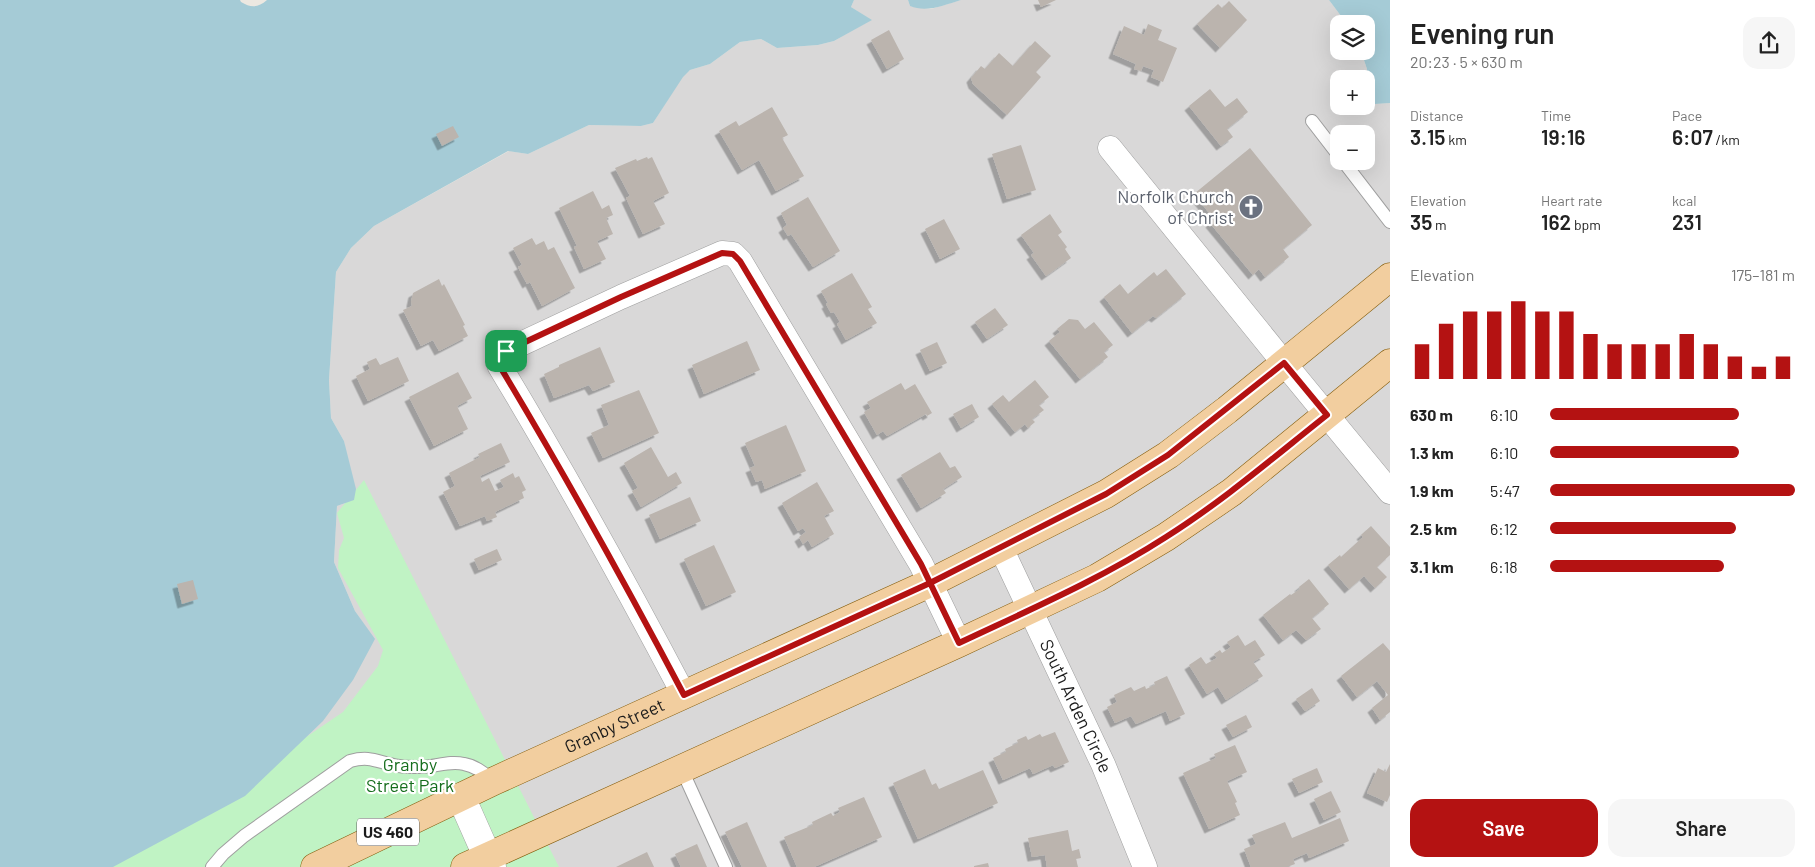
<!DOCTYPE html>
<html lang="en">
<head>
<meta charset="utf-8">
<style>
	:root { --surface:#fff; --page:#f6f6f6; --text:#222; --muted:#767676; --accent:#b41212 }
	body { margin:0; font-family:Barlow,sans-serif; background:var(--page); color:var(--text); height:100vh; display:flex; flex-direction:column; font-size:19px; white-space:nowrap }
	* { box-sizing:border-box; margin:0 }
	p { font-size:16px; color:var(--muted) }
	.icon { flex:none; width:28px; height:28px; fill:none; stroke:currentColor; stroke-width:2; stroke-linecap:round; stroke-linejoin:round }
	.map { position:relative; flex:1; overflow:hidden }
	.details { display:flex; flex-direction:column; background:var(--surface); width:425px }
	.details>* { flex:none }
	.fabs { position:absolute; left:1330px; top:15px; display:grid; gap:10px }
	.fabs a { display:grid; place-items:center; width:45px; height:45px; border-radius:10px; background:var(--surface); box-shadow:0 5px 20px #0002; font-size:25px }
	.pin { position:absolute; display:grid; place-items:center; width:42px; height:42px; color:#fff; margin:-21px; border-radius:10px; box-shadow:0 2px 8px #0006 }
	.round { display:grid; place-items:center; flex:none; width:52px; height:52px; border-radius:15px; background:var(--page) }
	.headline { display:flex; align-items:center; justify-content:space-between; height:85px; padding:0 20px }
	h1 { font-size:28px; font-weight:600; line-height:38px }
	.stats { display:grid; grid-template-columns:repeat(3,1fr); gap:8px; height:85px; padding:5px 20px }
	.stats div { display:grid; align-content:center }
	.stats b { font-size:21px; font-weight:600 }
	.stats small { font-size:14px; font-weight:400 }
	.stats p { font-size:14px }
	.chart { height:140px; padding:10px 20px }
	.chart p { display:flex; justify-content:space-between }
	.chart svg { width:100%; height:90px; margin-top:5px; stroke:var(--accent); stroke-width:6 }
	.primary-button { display:flex; gap:10px; margin-top:auto; padding:10px 20px }
	.primary-button a { flex:1; height:58px; border-radius:15px; background:var(--accent); color:#fff; font-size:20px; font-weight:600; line-height:58px; text-align:center }
	.primary-button a+a { background:var(--page); color:var(--text) }
	ul { padding:0 20px; list-style:none; font-size:16px }
	li { display:grid; grid-template-columns:80px 60px 1fr; align-items:center; height:38px }
	li i { height:12px; border-radius:6px; background:var(--accent) }
	main { display:flex; flex:1; min-height:0 }
	.map>svg:first-child { display:block }
	.residential { fill:#d9d8d8; fill-rule:evenodd }
	.park { fill:#c0f3c4 }
	.water { fill:#a5cbd6 }
	.building { fill:#bbb4ae; filter:url(#shadow) }
	.lines { fill:none; stroke-linecap:round; stroke-linejoin:round }
	.service-casing { stroke:#9f9f9f; stroke-width:14 }
	.minor-casing { stroke:#9f9f9f; stroke-width:25 }
	.tertiary-casing { stroke:#9f9f9f; stroke-width:29 }
	.primary-casing { stroke:#845d0d; stroke-width:29 }
	.service { stroke:#fff; stroke-width:12 }
	.minor { stroke:#fff; stroke-width:24 }
	.tertiary { stroke:#fff; stroke-width:28 }
	.primary { stroke:#f2ce9f; stroke-width:28 }
	.route-casing { stroke:#fff; stroke-width:10 }
	.route { stroke:#b41212; stroke-width:6 }
	.labels { text-anchor:middle; stroke-width:4.5; stroke-linejoin:round; paint-order:stroke }
	.shield { fill:#fff; stroke:#5f5f5f; stroke-width:1 }
	.shield-label { font-size:16px; font-weight:bold; fill:#1b1b1b }
	.worship-label { font-size:18px; fill:#5b616d; stroke:#fff; text-anchor:end }
	.street-label { font-size:18px; fill:#1b1b1b; stroke:#fff }
	.park-label { font-size:18px; fill:#156d1c; stroke:#fff }
</style>
</head>
<body>
<main>
<div class="map">
<svg width="1390" height="867" viewBox="0 0 1390 867">
	<defs>
		<filter id="shadow"><feDropShadow dx="-4.5" dy="4.5" stdDeviation="0" flood-color="#0004"/></filter>
	</defs>
	<rect width="100%" height="100%" fill="#ece8e1"/>
	<path class="residential" d="M854 0H908L910 6 931 9 961 0H1329L1347 24H1339V51H1361L1367 69 1366 81V79H1339V106H1366V93L1375 104 1390 103V867H113L374 639 355 611 334 562 337 506 354 500 344 441 331 418 329 380 336 272 351 248 374 226 509 151 528 154 589 125 641 126 653 123 682 77 690 70 710 64 740 42 761 39 777 48 818 45 834 41 871 20 851 7ZM1339 134H1366V161H1339Z"/>
	<polygon class="park" points="364,480 559,867 0,867 218,797 343,712 378,666 383,650 338,568 339,550 344,538 337,513"/>
	<g class="water">
		<path d="M0 0H240L241 2C251 8 258 8 267 0H854L851 7 872 20 834 41 818 45 777 48 761 39 740 42 710 64 690 70 683 77 653 123 641 126 589 125 528 154 508 151 374 226 351 248 336 272 329 380 331 418 344 441 356 489 354 500 337 506 334 562 355 611 375 639 353 680 323 721 245 796 113 867H0Z"/>
		<path d="M908 0H961C944 5 927 13 910 6Z"/>
		<polygon points="1329,0 1390,0 1390,103 1375,104 1366,93 1367,69 1361,51 1366,51 1366,24 1347,24"/>
	</g>
	<g class="building">
		<polygon points="1038,0 1056,0 1041,7"/>
		<polygon points="1229,1 1247,20 1220,48 1197,24 1218,4 1222,8"/>
		<polygon points="1148,24 1162,30 1158,40 1177,48 1163,82 1151,77 1154,70 1143,66 1141,71 1134,69 1136,64 1113,54 1124,26 1144,35"/>
		<polygon points="889,30 904,59 887,69 871,40"/>
		<polygon points="1035,41 1051,56 1036,72 1041,77 1007,115 973,84 971,78 981,66 985,69 999,53 1013,66"/>
		<polygon points="1210,89 1225,107 1237,98 1248,112 1227,129 1233,137 1221,146 1189,106"/>
		<polygon points="772,107 788,135 782,138 804,176 776,191 759,160 742,170 719,131 736,121 739,126"/>
		<polygon points="453,126 459,137 442,146 436,134"/>
		<polygon points="1021,145 1036,190 1007,199 992,154"/>
		<polygon points="1250,148 1312,225 1283,249 1289,257 1265,277 1259,269 1253,275 1210,223 1214,219 1194,194"/>
		<polygon points="647,157 648,159 652,157 669,193 653,201 665,224 643,234 626,198 630,196 615,168 636,159 637,161"/>
		<polygon points="593,191 602,209 609,205 613,215 606,218 613,234 597,241 606,259 584,269 574,247 577,246 559,208"/>
		<polygon points="808,197 840,251 813,267 791,234 788,236 783,228 787,225 781,213"/>
		<polygon points="1050,214 1062,232 1058,235 1067,247 1065,249 1071,258 1046,276 1031,255 1034,253 1021,235"/>
		<polygon points="944,219 960,249 940,259 925,229"/>
		<polygon points="532,238 536,245 544,241 548,250 554,247 575,288 542,306 530,282 527,284 518,267 522,265 513,248"/>
		<polygon points="1166,269 1186,294 1156,318 1153,316 1132,333 1104,297 1120,284 1128,294 1154,272 1157,276"/>
		<polygon points="852,273 872,307 868,309 877,323 846,340 837,324 840,322 834,312 831,313 826,304 828,303 821,291"/>
		<polygon points="439,279 442,286 444,284 465,325 463,326 468,336 439,351 433,340 421,346 403,310 412,306 411,302 413,293"/>
		<polygon points="995,308 1008,325 987,339 975,322"/>
		<polygon points="1069,319 1078,320 1085,329 1094,322 1113,345 1104,352 1108,357 1080,379 1049,341 1060,332 1057,329"/>
		<polygon points="747,341 760,370 704,394 692,365"/>
		<polygon points="937,342 947,363 930,371 920,350"/>
		<polygon points="600,347 615,382 593,391 589,385 554,398 544,374 559,367 559,365"/>
		<polygon points="398,357 409,381 368,401 356,376 370,369 367,362 376,358 380,365"/>
		<polygon points="458,372 472,398 457,406 468,429 434,446 409,397"/>
		<polygon points="1035,380 1049,397 1039,405 1044,410 1032,419 1035,422 1028,428 1025,424 1015,432 992,404 1003,395 1009,402"/>
		<polygon points="901,383 905,390 915,384 932,413 927,416 926,414 887,436 883,431 877,435 864,412 871,408 867,402"/>
		<polygon points="639,390 659,433 603,458 591,433 609,425 601,405"/>
		<polygon points="972,404 979,417 961,428 953,414"/>
		<polygon points="786,425 806,471 765,489 762,480 756,482 750,468 755,466 745,443"/>
		<polygon points="501,443 510,462 480,476 482,482 489,478 495,491 504,487 500,480 513,473 515,478 519,476 526,490 522,492 524,498 495,512 497,517 487,521 485,516 460,526 443,492 455,486 449,473 480,457 478,454"/>
		<polygon points="651,447 668,477 676,472 682,483 641,507 632,491 638,488 624,463"/>
		<polygon points="940,452 950,468 955,466 962,477 943,489 946,493 921,508 901,475"/>
		<polygon points="817,482 834,511 824,516 834,534 812,547 808,540 803,544 799,537 806,532 803,528 798,531 782,503"/>
		<polygon points="690,497 701,521 660,539 649,515"/>
		<polygon points="1371,526 1390,547 1390,555 1377,567 1387,577 1375,588 1364,576 1349,589 1328,565 1340,555 1341,557 1363,537 1361,535"/>
		<polygon points="714,545 736,592 706,606 684,559"/>
		<polygon points="497,549 502,560 479,570 474,559"/>
		<polygon points="1309,579 1329,604 1312,618 1321,629 1306,640 1296,630 1283,640 1263,615 1290,594 1291,595 1300,589 1299,587"/>
		<polygon points="193,580 198,599 182,604 177,584"/>
		<polygon points="1238,635 1245,646 1255,640 1265,655 1253,662 1263,676 1226,700 1218,687 1207,694 1189,665 1201,657 1206,664 1217,658 1214,654 1220,650 1222,653 1231,647 1227,642"/>
		<polygon points="1383,643 1390,651 1390,712 1380,720 1372,708 1388,695 1377,681 1357,697 1341,676"/>
		<polygon points="1167,676 1185,714 1170,721 1166,711 1136,724 1131,716 1115,723 1107,707 1117,702 1114,695 1131,687 1134,691 1145,686 1146,689 1155,685 1154,682"/>
		<polygon points="1312,688 1320,701 1305,711 1296,699"/>
		<polygon points="1246,715 1252,727 1233,737 1226,725"/>
		<polygon points="1055,732 1069,762 1055,768 1053,765 1033,774 1030,768 1003,780 993,758 1006,752 1005,749 1018,743 1017,740 1026,736 1028,740 1040,734 1042,737"/>
		<polygon points="1235,745 1247,772 1227,781 1237,802 1235,803 1240,815 1209,829 1183,773 1216,758 1214,754"/>
		<polygon points="1390,764 1390,795 1387,802 1367,793 1378,768 1386,772"/>
		<polygon points="1317,768 1323,782 1299,793 1292,779"/>
		<polygon points="925,769 932,785 936,783 939,789 983,770 998,803 918,839 893,783"/>
		<polygon points="1331,791 1341,812 1324,820 1314,799"/>
		<polygon points="864,797 882,837 814,867 797,867 784,837 813,825 812,822 831,813 833,816 840,812 838,808"/>
		<polygon points="1340,818 1349,841 1309,858 1307,853 1293,859 1295,864 1287,867 1251,867 1244,849 1256,844 1252,835 1285,822 1292,838"/>
		<polygon points="747,822 767,867 742,867 725,832"/>
		<polygon points="1068,830 1072,851 1079,849 1081,858 1076,859 1078,867 1047,867 1045,855 1032,857 1028,838"/>
		<polygon points="697,844 707,867 681,867 675,854"/>
		<polygon points="647,852 654,867 616,867"/>
		<polygon points="988,863 989,867 974,867 974,866"/>
	</g>
	<g class="lines">
		<defs>
			<g id="service">
				<polyline points="1312,121 1339,156"/>
				<polyline points="1343,161 1390,222"/>
				<polyline points="682,770 726,867"/>
				<path d="M212 867 223 854 244 836 350 761C372 755 378 763 399 766 405 767 412 767 418 767 434 768 448 760 464 764 476 766 485 774 494 781"/>
			</g>
			<g id="minor">
				<polyline points="1110,148 1284,363 1390,492"/>
				<path id="s1" d="M1001 548 1103 764 1145 867"/>
				<path d="M684 695C625 583 564 473 499 365L500 356 506 351 621 297 722 253 733 254 740 261 921 564 959 643"/>
			</g>
			<polyline id="tertiary" points="461,797 492,867"/>
			<g id="primary">
				<path id="s2" d="M315 867 494 781 930 583 1106 494 1168 455 1227 410 1390 277"/>
				<polyline points="465,867 959,643 1097,578 1166,537 1232,492 1390,363"/>
			</g>
		</defs>
		<use href="#service" class="service-casing"/>
		<use href="#minor" class="minor-casing"/>
		<use href="#tertiary" class="tertiary-casing"/>
		<use href="#primary" class="primary-casing"/>
		<use href="#service" class="service"/>
		<use href="#minor" class="minor"/>
		<use href="#tertiary" class="tertiary"/>
		<use href="#primary" class="primary"/>
	</g>
	<g class="lines">
		<defs>
			<path id="route" d="M506 351 500 356 499 365C564 473 625 583 684 695L930 583 1106 494 1168 455 1284 363 1327 415C1274 457 1223 501 1166 537 1101 579 1029 610 959 643L921 564 740 261 733 254 722 253 621 297 506 351"/>
		</defs>
		<use href="#route" class="route-casing"/>
		<use href="#route" class="route"/>
	</g>
	<defs>
		<symbol id="church-disc" viewBox="-11 -11 22 22"><circle r="9.5" fill="#6b7280" stroke="#fff"/><path d="M-1.2-6h2.4v3.5h3.3v2.4h-3.3V6h-2.4V-.1h-3.3v-2.4h3.3Z" fill="#fff"/></symbol>
	</defs>
	<g fill-rule="evenodd">
		<use href="#church-disc" x="1237" y="193" width="28" height="28"/>
	</g>
	<g class="labels">
		<rect class="shield" x="357" y="818.5" width="62" height="27" rx="4"/>
		<g class="shield-label">
			<text x="388" y="838">US 460</text>
		</g>
		<g class="worship-label">
			<text x="1234" y="203">Norfolk Church<tspan x="1234" dy="21">of Christ</tspan></text>
		</g>
		<g class="street-label">
			<text dy="6" stroke="none"><textPath href="#s1" startOffset="175">South Arden Circle</textPath></text>
			<text dy="6" stroke="none"><textPath href="#s2" startOffset="331">Granby Street</textPath></text>
		</g>
		<g class="park-label">
			<text x="410" y="771">Granby<tspan x="410" dy="21">Street Park</tspan></text>
		</g>
	</g>
</svg>
<div class="fabs">
<a><svg class="icon" aria-label="layers" viewBox="0 0 24 24"><path d="M12 4l9 5-9 5-9-5zM3 14l9 5 9-5"/></svg></a>
<a>+</a>
<a>−</a>
</div>
<div class="pin" style="left:506px;top:351px;background:#1e9e55"><svg class="icon" aria-label="arrive" viewBox="0 0 24 24"><path d="M6 21V4h12l-3 4 3 4H6"/></svg></div>
</div>
<section class="details">
<div class="headline"><div><h1>Evening run</h1><p>20:23 · 5 × 630 m</p></div><a class="round"><svg class="icon" aria-label="share" viewBox="0 0 24 24"><path d="M12 15V3M7 8l5-5 5 5M5 13v7h14v-7"/></svg></a></div>
<div class="stats">
<div><p>Distance</p><b>3.15<small> km</small></b></div>
<div><p>Time</p><b>19:16</b></div>
<div><p>Pace</p><b>6:07<small> /km</small></b></div>
</div>
<div class="stats">
<div><p>Elevation</p><b>35<small> m</small></b></div>
<div><p>Heart rate</p><b>162<small> bpm</small></b></div>
<div><p>kcal</p><b>231</b></div>
</div>
<div class="chart"><p><span>Elevation</span>175–181 m</p>
<svg viewBox="0 0 160 44" preserveAspectRatio="none"><path d="M5 44V27M15 44V17M25 44V11M35 44V11M45 44V6M55 44V11M65 44V11M75 44V22M85 44V27M95 44V27M105 44V27M115 44V22M125 44V27M135 44V33M145 44V38M155 44V33"/></svg>
</div>
<ul>
<li><b>630 m</b>6:10<i style="width:77%"></i></li>
<li><b>1.3 km</b>6:10<i style="width:77%"></i></li>
<li><b>1.9 km</b>5:47<i style="width:100%"></i></li>
<li><b>2.5 km</b>6:12<i style="width:76%"></i></li>
<li><b>3.1 km</b>6:18<i style="width:71%"></i></li>
</ul>
<div class="primary-button"><a>Save</a><a>Share</a></div>
</section>
</main>
</body>
</html>
